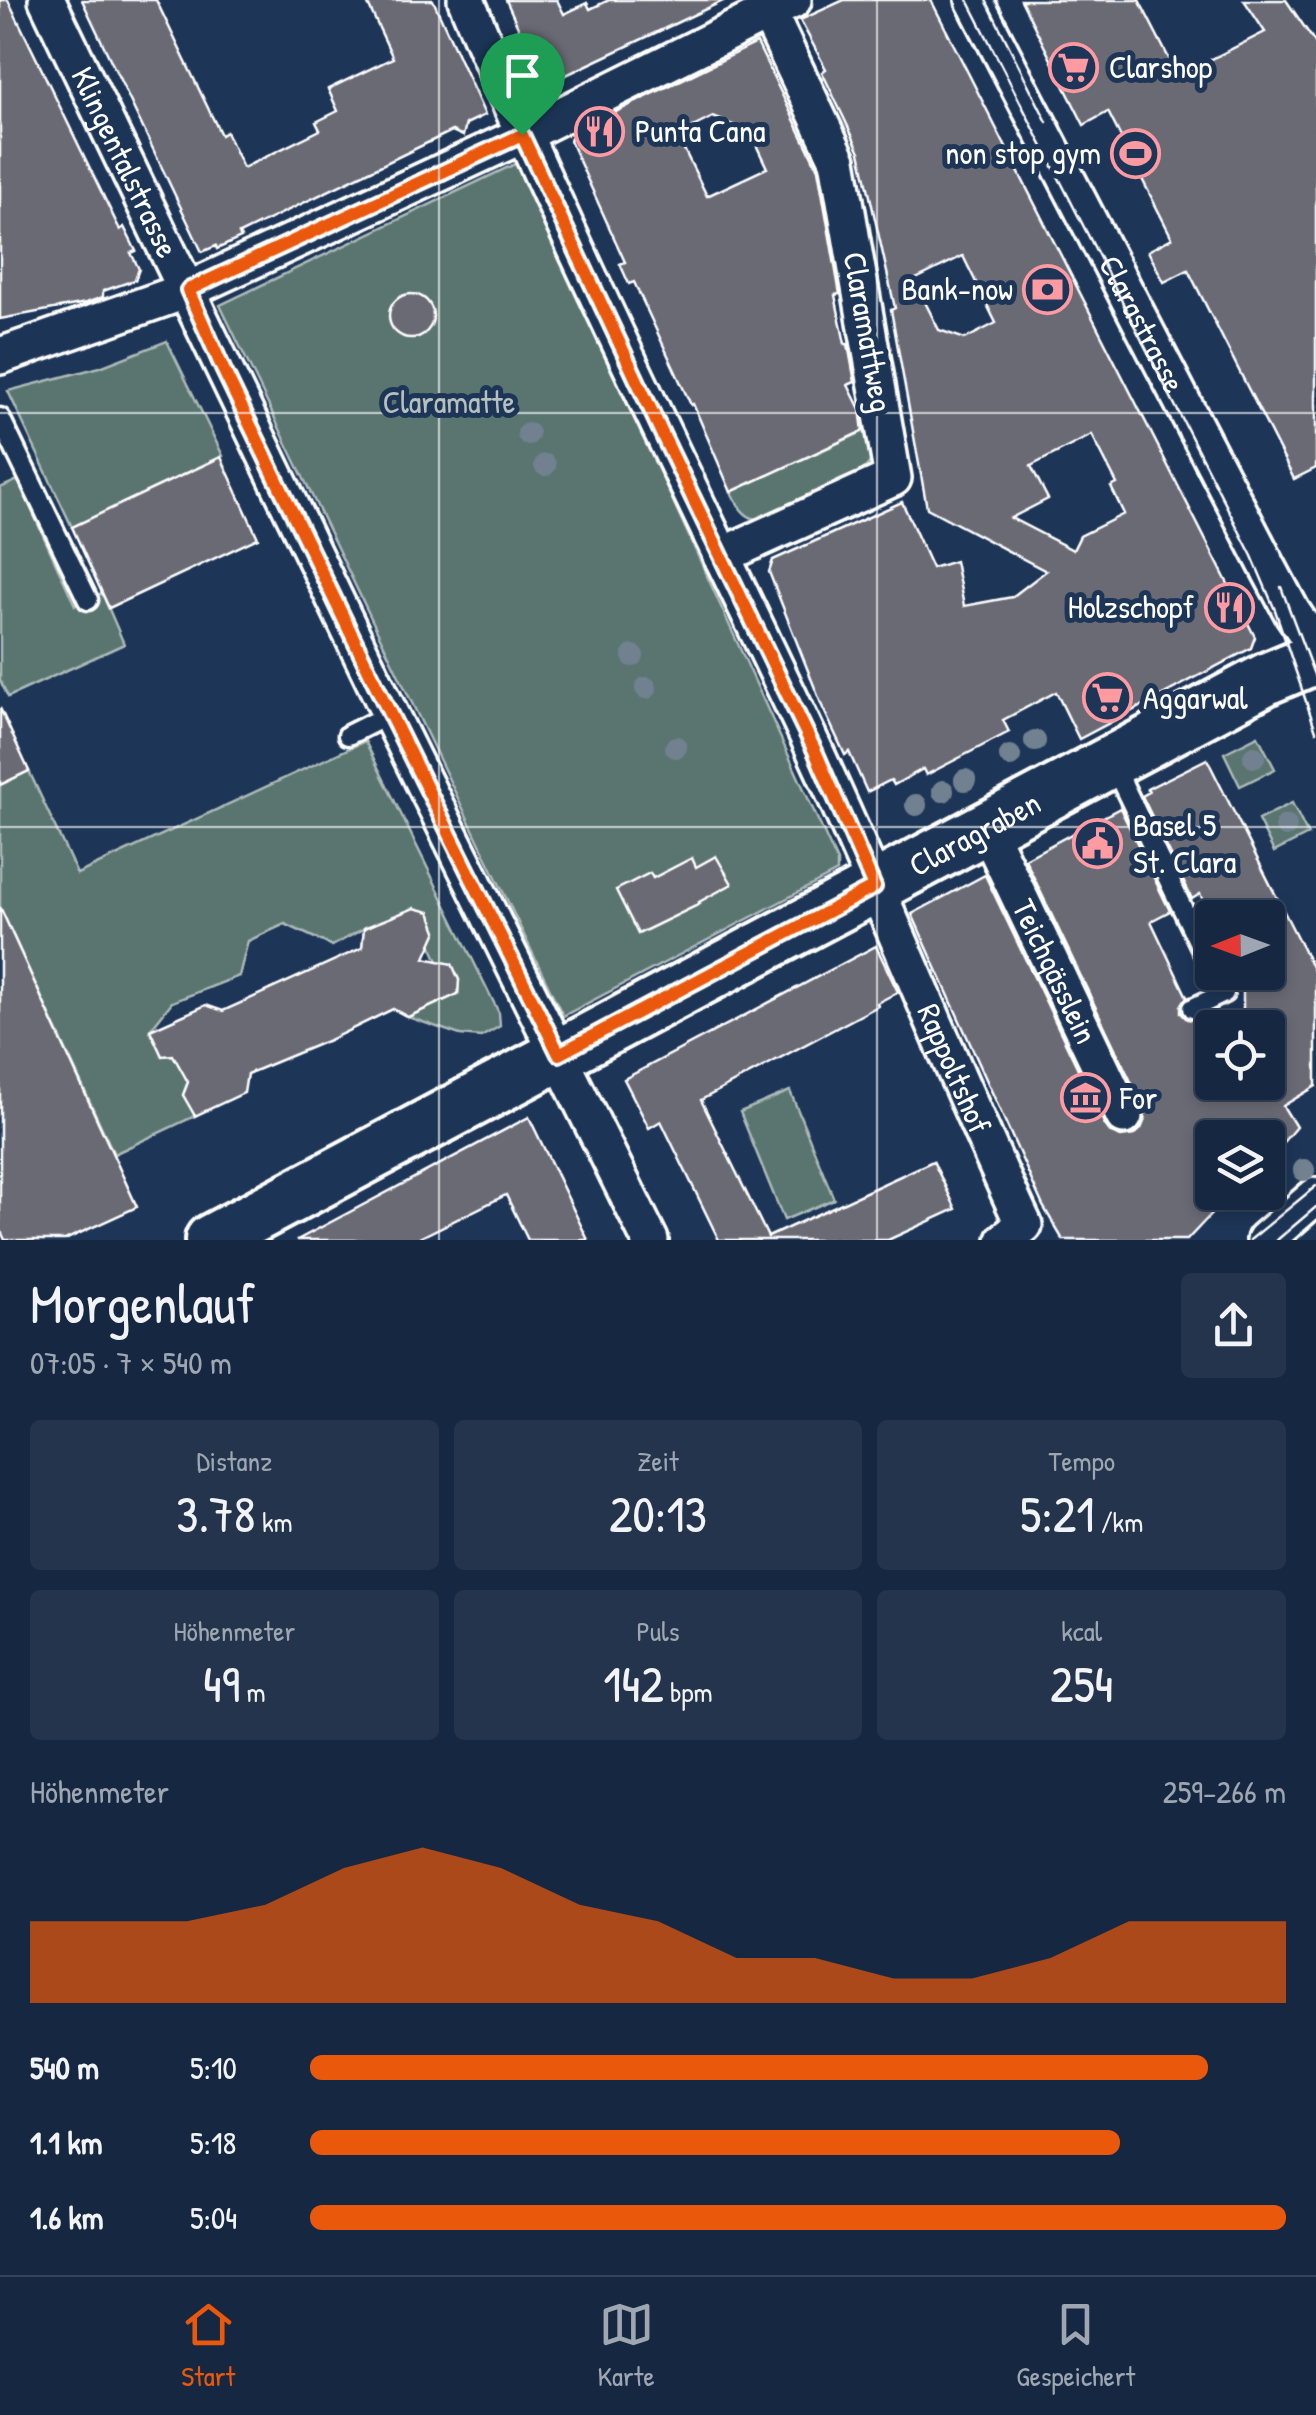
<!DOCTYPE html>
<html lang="de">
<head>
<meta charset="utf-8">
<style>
	:root { --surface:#162841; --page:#23344c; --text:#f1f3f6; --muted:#9ea6b1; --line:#35445a; --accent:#ea580c }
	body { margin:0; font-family:"Patrick Hand",sans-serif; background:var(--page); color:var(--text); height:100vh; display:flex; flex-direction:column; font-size:38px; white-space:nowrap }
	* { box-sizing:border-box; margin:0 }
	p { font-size:32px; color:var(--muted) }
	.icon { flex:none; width:55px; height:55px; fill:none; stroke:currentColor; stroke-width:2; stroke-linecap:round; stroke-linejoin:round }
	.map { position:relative; height:1240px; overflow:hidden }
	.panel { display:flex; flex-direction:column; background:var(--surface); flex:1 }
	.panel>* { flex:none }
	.needle { width:65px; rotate:269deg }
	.fabs { position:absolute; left:1195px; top:900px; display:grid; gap:20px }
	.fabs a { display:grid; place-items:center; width:90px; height:90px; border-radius:10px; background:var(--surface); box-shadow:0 5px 15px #0003,0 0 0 2px var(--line); font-size:50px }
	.pin { position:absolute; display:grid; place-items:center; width:85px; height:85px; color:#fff; margin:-102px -42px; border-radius:50% 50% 50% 0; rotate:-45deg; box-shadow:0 0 10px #0007 }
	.pin .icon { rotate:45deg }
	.round { display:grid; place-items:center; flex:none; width:105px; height:105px; border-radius:10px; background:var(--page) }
	.overview { display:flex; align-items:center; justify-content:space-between; height:170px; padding:0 30px }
	h1 { font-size:55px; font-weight:600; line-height:75px }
	.stats { display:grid; grid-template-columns:repeat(3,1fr); gap:15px; height:170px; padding:10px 30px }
	.stats div { display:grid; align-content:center; border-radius:10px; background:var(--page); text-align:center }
	.stats b { font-size:50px; font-weight:600 }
	.stats small { font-size:28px; font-weight:400 }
	.stats p { font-size:28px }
	.chart { height:280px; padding:20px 30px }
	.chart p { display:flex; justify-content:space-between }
	.chart svg { width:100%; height:180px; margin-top:10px; fill:var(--accent); opacity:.7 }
	ul { padding:0 30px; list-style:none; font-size:32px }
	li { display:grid; grid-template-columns:160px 120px 1fr; align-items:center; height:75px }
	li i { height:25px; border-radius:12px; background:var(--accent) }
	.menu { display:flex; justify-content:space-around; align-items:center; height:140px; border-top:2px solid var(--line); background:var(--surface); font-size:28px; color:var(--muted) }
	.menu a { display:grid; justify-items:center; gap:5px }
	.menu .active { color:var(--accent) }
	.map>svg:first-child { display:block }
	.green { fill:#5a7470; stroke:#acbab8; stroke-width:2.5 }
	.building { fill:#6b6a74; stroke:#fff; stroke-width:2.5; fill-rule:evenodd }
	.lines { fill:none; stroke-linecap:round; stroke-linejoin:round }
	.lane-casing { stroke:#fff; stroke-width:25 }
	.street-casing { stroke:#fff; stroke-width:42 }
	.secondary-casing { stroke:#fff; stroke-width:58 }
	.lane { stroke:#1d3557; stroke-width:18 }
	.street { stroke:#1d3557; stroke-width:35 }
	.secondary { stroke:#1d3557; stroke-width:50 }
	.tram { stroke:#fff; stroke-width:2.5 }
	.tree { fill:#718190 }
	.route-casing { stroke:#fff; stroke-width:20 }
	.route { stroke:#ea580c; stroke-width:12 }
	.grid { fill:none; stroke:#fff; stroke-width:2.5; stroke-opacity:0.55 }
	.labels { text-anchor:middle; stroke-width:10; stroke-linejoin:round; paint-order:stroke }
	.poi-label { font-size:32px; fill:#fff; stroke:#1d3557; text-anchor:start }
	.street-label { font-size:32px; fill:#fff; stroke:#1d3557 }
	.park-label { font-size:32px; fill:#b5c0bf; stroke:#1d3557 }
</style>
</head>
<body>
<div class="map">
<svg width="1316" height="1240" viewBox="0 0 1316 1240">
	<rect width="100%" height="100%" fill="#1d3557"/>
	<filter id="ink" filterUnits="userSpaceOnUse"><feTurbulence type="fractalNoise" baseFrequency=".01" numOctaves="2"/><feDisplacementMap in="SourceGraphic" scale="20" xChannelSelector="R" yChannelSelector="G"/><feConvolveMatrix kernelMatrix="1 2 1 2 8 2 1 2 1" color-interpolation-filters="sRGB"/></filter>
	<g filter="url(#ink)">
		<g class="green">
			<polygon points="519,162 837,862 837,872 563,1016 220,305"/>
			<polygon points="167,341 223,456 72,527 8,391 100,367"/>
			<path d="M869 429C871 438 874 451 871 460 865 478 774 524 756 519 742 516 737 503 731 492Z"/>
			<polygon points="18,480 75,605 102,593 124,644 8,697 0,680 0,488"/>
			<polygon points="1258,736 1275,769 1240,786 1224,753"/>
			<polygon points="365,741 499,1013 500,1026 481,1037 460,1035 408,1017 458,994 459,980 452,964 438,961 414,908 365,928 332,946 285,924 248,941 239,976 172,1002 150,1030 162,1056 173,1055 188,1082 183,1095 195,1116 114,1154 0,907 0,785 29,771 77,874"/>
			<polygon points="1292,803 1308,835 1274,852 1258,820"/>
			<polygon points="790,1091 834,1199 784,1220 740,1112"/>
		</g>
		<g class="building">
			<polygon points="0,0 8,0 120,230 124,227 136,251 131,253 139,269 135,280 103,291 103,297 86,303 0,319"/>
			<polygon points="82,0 156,0 221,135 226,132 243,168 320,130 316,122 338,111 328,89 393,58 366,0 433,0 485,115 466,124 463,136 452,131 239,234 241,238 217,249 216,246 202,252"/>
			<polygon points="506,0 557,0 564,14 587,3 590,9 609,0 725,0 545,85 534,61 529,63 514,31 519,29"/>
			<path d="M844 0H931L1255 637 1251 648 1079 739 1056 692 1003 720 1009 732 961 757 926 775 923 769 894 785 891 780 867 792 849 752 845 755 822 706 769 572 773 560 902 502 932 568 955 561 964 606 1012 597 1046 571 927 508 891 310 895 308 860 152 822 72 826 69 800 20ZM963 256 996 323 965 339 939 330 914 280ZM1092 435 1117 484 1111 487 1124 514 1080 536 1073 550 1011 518 1048 499 1031 466Z"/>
			<polygon points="1021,0 1139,0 1178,76 1265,32 1244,0 1286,0 1316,44 1316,468 1294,479 1188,270 1164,282 1148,251 1172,238 1108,112 1084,125"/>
			<path d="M757 43 818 169 840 294 835 295 845 344H848L855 382 848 385 860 409 863 431 731 492 693 404 691 405 634 282 629 284 620 264 625 262 570 141 573 133ZM713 117 750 132 767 168 707 196 677 135Z"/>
			<circle cx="411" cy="316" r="22"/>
			<polygon points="221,457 258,538 109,608 72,527"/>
			<polygon points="0,708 29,771 0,785"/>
			<polygon points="1207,759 1316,975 1316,1086 1283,1106 1296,1127 1268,1160 1268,1138 1212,1138 1212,1192 1232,1192 1187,1240 1063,1240 1043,1206 912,914 985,875 1105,1125 1111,1133 1121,1137 1134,1135 1141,1129 1145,1119 1143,1107 1025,859 1120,808 1170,911 1151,921 1187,997 1181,1006 1181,1013 1187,1019 1197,1020 1205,1037 1212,1033 1212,1082 1268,1082 1268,1028 1243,1028 1243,972 1268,972 1268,918 1212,918 1200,894 1192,899 1142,796 1149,792 1147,789"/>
			<polygon points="716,856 732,884 699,902 700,904 638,934 616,890 650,873 653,878 692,858 696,867"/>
			<polygon points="0,907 137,1207 65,1240 5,1240 0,1229"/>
			<polygon points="414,908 430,912 437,931 425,958 452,964 459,980 458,994 408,1017 393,1009 329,1040 247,1074 244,1093 195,1116 183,1095 188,1082 173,1055 162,1056 150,1030 206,1005 223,1011 362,948 364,928"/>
			<polygon points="876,946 898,992 877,1003 878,1006 701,1100 768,1237 933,1161 956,1209 888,1240 719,1240 661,1121 649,1128 624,1079"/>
			<polygon points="529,1117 588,1240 528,1240 506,1195 415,1240 297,1240"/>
		</g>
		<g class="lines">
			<defs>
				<g id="lane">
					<polyline points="0,418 88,600"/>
					<polyline points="348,735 390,714"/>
					<polyline points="1114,766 1212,970"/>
					<polyline points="1193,1008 1224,993 1214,972"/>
				</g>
				<g id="street">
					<path id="s1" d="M47 0 390 714 650 1240"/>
					<path id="s2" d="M466 0C572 254 696 499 813 747 887 905 950 1067 1024 1225L1005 1240"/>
					<path id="s3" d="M974 0 1269 569 1292 612 1316 647"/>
					<polyline points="0,356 188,290 522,135 793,0"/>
					<polyline points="721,556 893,478 838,160 768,12"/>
					<path id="s4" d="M986 827 1124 1116"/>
					<polyline points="1265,1240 1316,1196"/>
				</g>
				<g id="secondary">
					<path id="s5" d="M211 1240 1268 678 1316 658"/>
				</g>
			</defs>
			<use href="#lane" class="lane-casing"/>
			<use href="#street" class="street-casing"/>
			<use href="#secondary" class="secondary-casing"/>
			<use href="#lane" class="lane"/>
			<use href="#street" class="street"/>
			<use href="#secondary" class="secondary"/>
			<g class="tram">
				<polyline points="968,0 1252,556 1275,610 1316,731"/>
				<polyline points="986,0 1047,122"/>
				<polyline points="1281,587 1316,680"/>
				<polyline points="1250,1240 1316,1186"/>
				<polyline points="1277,1240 1316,1207"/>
			</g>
		</g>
		<g class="tree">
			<circle cx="528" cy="434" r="11"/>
			<circle cx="545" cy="465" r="11"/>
			<circle cx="633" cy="656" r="11"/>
			<circle cx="646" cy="688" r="11"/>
			<circle cx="1035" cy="741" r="11"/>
			<circle cx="676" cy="747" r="11"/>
			<circle cx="1010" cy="756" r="11"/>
			<circle cx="1254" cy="757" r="11"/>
			<circle cx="965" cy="780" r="11"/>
			<circle cx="943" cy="791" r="11"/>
			<circle cx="916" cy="805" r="11"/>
			<circle cx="1286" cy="826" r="11"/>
			<circle cx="1304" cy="1170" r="11"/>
		</g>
	</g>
	<g class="lines" filter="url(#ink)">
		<defs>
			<polygon id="route" points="522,135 665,440 815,751 874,887 559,1054 390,714 223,369 188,290"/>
		</defs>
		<use href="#route" class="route-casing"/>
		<use href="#route" class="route"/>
	</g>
	<path class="grid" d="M439 0V1240M877 0V1240M0 413H1316M0 827H1316"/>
	<defs>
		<symbol id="supermarket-ring" viewBox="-11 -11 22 22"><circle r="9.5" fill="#1d3557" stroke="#ff9aa2" stroke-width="1.5"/><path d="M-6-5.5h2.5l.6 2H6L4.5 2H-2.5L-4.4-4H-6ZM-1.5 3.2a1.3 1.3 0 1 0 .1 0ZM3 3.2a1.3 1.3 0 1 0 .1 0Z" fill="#ff9aa2"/></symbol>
		<symbol id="restaurant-ring" viewBox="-11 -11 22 22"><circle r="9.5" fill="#1d3557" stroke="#ff9aa2" stroke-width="1.5"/><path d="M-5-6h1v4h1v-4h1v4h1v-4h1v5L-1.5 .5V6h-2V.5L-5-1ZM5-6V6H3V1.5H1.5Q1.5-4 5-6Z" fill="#ff9aa2"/></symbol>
		<symbol id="stadium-ring" viewBox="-11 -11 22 22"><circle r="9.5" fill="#1d3557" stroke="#ff9aa2" stroke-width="1.5"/><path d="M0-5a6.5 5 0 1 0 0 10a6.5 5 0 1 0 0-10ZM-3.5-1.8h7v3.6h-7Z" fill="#ff9aa2"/></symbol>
		<symbol id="bank-ring" viewBox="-11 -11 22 22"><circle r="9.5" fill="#1d3557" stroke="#ff9aa2" stroke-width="1.5"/><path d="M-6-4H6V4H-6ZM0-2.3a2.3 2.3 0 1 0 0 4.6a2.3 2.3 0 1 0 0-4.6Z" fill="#ff9aa2"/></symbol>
		<symbol id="civic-ring" viewBox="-11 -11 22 22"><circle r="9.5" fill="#1d3557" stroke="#ff9aa2" stroke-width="1.5"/><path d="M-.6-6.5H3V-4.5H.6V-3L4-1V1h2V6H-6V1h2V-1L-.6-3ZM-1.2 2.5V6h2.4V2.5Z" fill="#ff9aa2"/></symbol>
		<symbol id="museum-ring" viewBox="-11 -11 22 22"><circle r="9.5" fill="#1d3557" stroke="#ff9aa2" stroke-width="1.5"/><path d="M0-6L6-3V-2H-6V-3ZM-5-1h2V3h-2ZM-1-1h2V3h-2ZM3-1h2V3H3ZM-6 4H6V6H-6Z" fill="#ff9aa2"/></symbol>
	</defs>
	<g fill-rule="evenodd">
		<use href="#supermarket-ring" x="1046" y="40" width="55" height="55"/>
		<use href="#restaurant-ring" x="572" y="104" width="55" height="55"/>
		<use href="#stadium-ring" x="1108" y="126" width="55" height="55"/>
		<use href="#bank-ring" x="1020" y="262" width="55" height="55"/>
		<use href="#restaurant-ring" x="1202" y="580" width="55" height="55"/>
		<use href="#supermarket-ring" x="1080" y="670" width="55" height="55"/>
		<use href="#civic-ring" x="1070" y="816" width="55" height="55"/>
		<use href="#museum-ring" x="1058" y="1070" width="55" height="55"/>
	</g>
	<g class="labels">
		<g class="poi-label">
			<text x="1109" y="78">Clarshop</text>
			<text x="635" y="142">Punta Cana</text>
			<text x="1101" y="164" text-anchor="end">non stop gym</text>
			<text x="1013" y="300" text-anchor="end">Bank-now</text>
			<text x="1194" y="618" text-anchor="end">Holzschopf</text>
			<text x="1143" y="709">Aggarwal</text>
			<text x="1133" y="836">Basel 5<tspan x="1133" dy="37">St. Clara</tspan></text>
			<text x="1120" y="1109">For</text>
		</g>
		<g class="street-label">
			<text dy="11" stroke="none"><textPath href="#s1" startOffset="180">Klingentalstrasse</textPath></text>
			<text dy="11" stroke="none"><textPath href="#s3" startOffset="365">Clarastrasse</textPath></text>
			<text transform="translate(868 332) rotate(80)" y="11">Claramattweg</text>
			<text dy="11" stroke="none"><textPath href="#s5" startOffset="865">Claragraben</textPath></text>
			<text dy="11" stroke="none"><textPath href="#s4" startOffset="160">Teichgässlein</textPath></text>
			<text dy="11" stroke="none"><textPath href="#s2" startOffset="1175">Rappoltshof</textPath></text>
		</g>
		<g class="park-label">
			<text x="449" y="413">Claramatte</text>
		</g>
	</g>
</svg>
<div class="fabs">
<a><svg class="needle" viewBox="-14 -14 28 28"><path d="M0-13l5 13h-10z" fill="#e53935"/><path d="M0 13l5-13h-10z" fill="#9ea6b1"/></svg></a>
<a><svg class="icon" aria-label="locate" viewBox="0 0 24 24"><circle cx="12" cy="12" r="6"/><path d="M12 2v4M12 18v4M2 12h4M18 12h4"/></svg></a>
<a><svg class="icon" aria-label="layers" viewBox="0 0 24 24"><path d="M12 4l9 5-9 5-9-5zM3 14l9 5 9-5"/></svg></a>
</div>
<div class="pin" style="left:522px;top:135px;background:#1e9e55"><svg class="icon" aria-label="arrive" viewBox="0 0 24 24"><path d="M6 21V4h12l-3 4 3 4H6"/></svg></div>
</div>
<section class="panel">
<div class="overview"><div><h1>Morgenlauf</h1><p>07:05 · 7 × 540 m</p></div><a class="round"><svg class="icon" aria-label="share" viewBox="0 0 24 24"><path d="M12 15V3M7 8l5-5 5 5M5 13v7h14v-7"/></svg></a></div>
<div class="stats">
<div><p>Distanz</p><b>3.78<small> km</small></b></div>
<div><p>Zeit</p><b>20:13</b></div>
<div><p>Tempo</p><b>5:21<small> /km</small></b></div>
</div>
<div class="stats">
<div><p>Höhenmeter</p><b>49<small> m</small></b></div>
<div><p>Puls</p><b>142<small> bpm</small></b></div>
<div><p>kcal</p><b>254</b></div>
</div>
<div class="chart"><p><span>Höhenmeter</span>259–266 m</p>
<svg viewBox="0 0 160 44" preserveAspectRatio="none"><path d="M0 44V24L10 24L20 24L30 20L40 11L50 6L60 11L70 20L80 24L90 33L100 33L110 38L120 38L130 33L140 24L150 24L160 24V44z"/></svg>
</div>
<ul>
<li><b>540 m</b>5:10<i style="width:92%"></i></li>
<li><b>1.1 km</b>5:18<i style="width:83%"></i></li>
<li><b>1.6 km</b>5:04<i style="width:100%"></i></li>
</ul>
</section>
<nav class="menu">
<a class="active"><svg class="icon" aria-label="home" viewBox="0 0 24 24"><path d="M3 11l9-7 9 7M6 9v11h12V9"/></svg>Start</a>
<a><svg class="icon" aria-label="map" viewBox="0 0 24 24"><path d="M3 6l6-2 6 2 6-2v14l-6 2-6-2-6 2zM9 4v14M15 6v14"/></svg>Karte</a>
<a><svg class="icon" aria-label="saved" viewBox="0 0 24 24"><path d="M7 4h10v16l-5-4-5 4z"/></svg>Gespeichert</a>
</nav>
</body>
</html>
